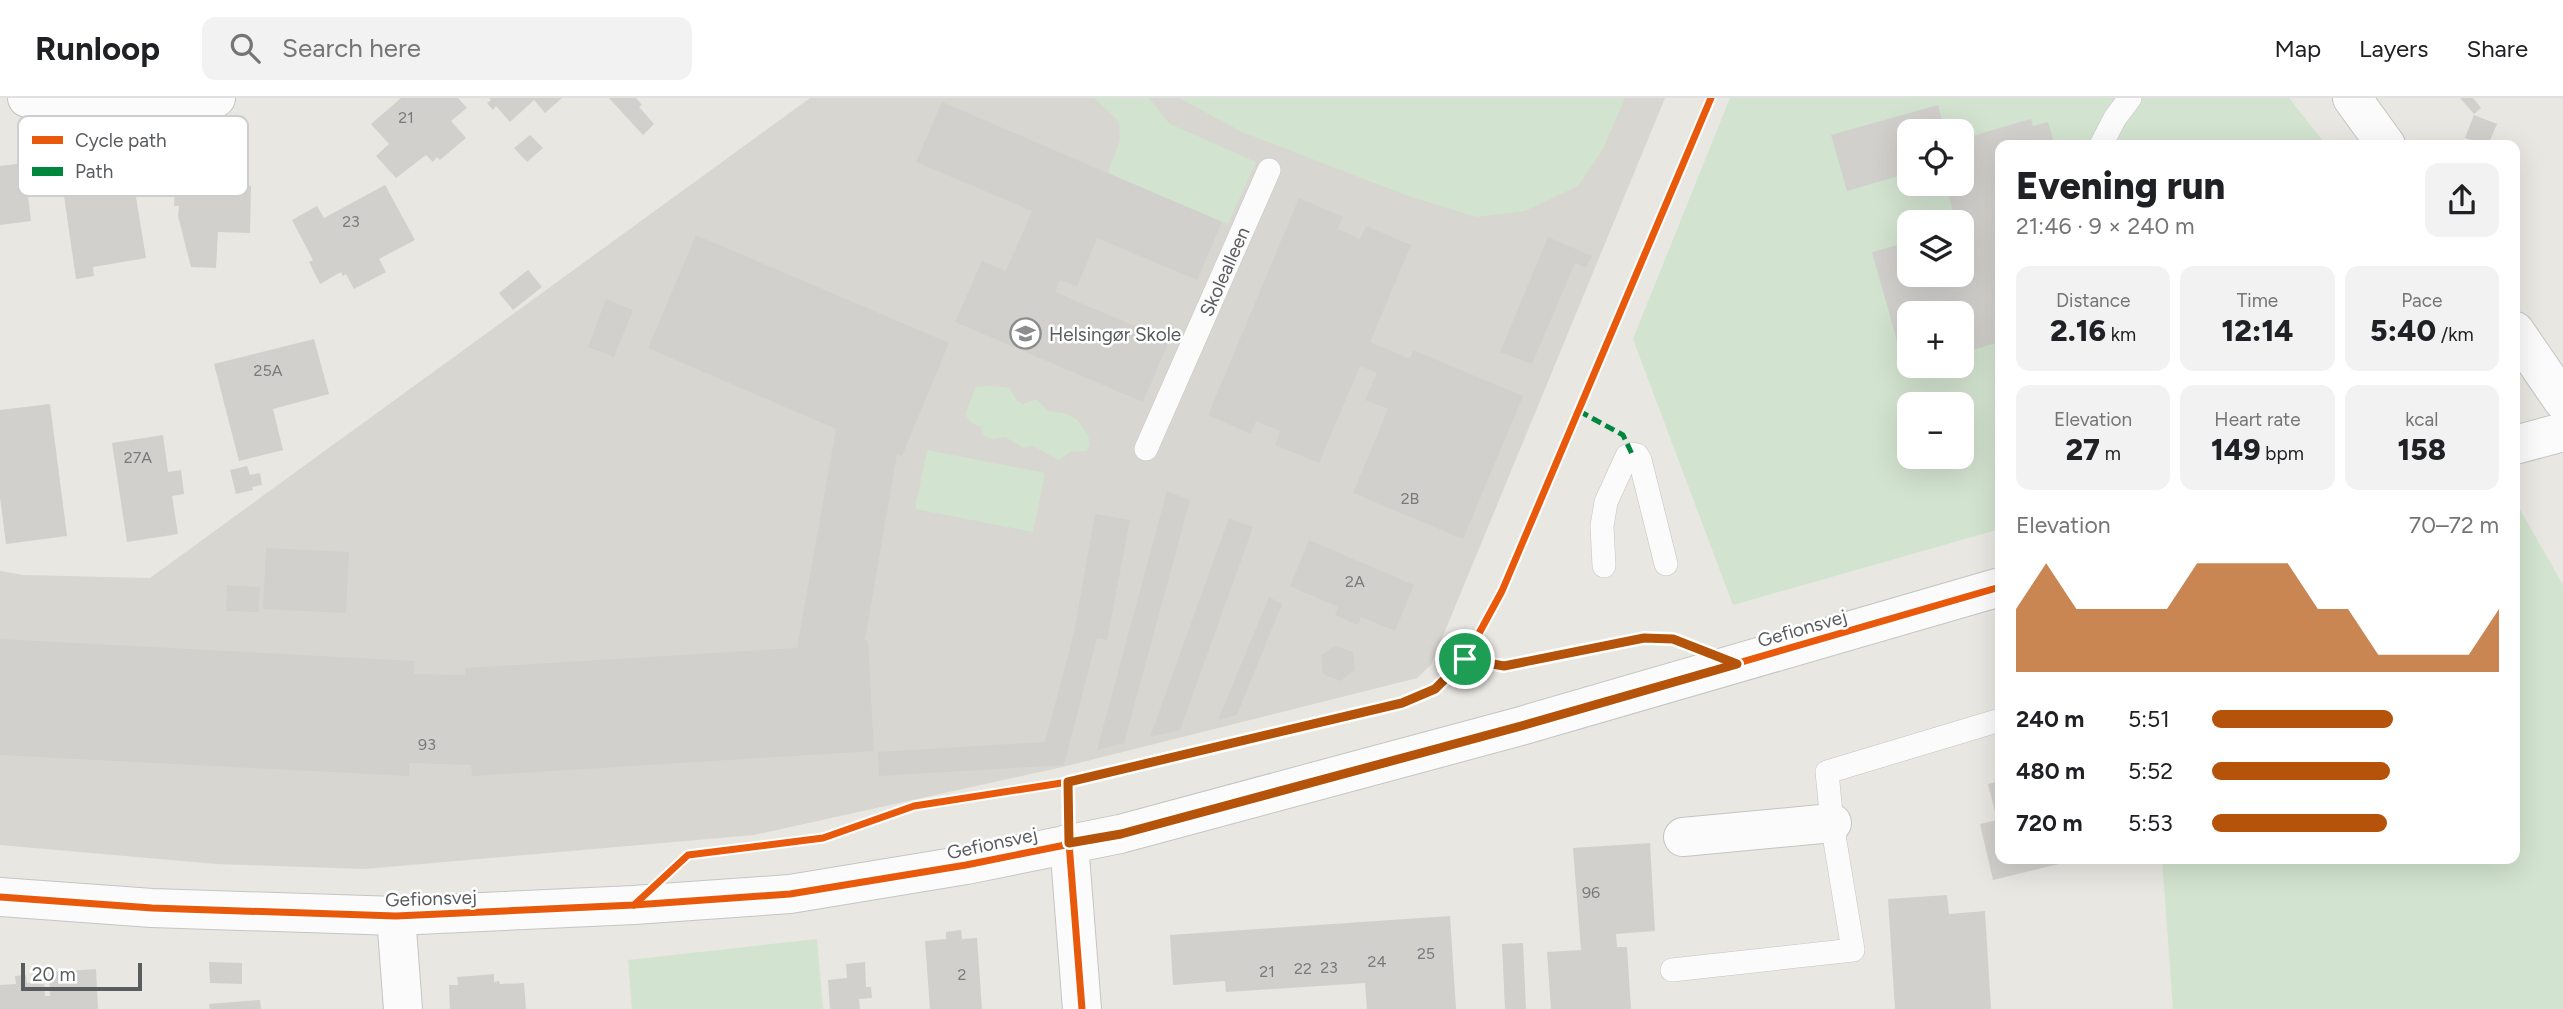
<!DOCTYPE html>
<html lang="en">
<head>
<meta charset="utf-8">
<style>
	:root { --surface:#fff; --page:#f2f2f2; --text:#202124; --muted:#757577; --line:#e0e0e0; --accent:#b45309 }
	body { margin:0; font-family:Figtree,sans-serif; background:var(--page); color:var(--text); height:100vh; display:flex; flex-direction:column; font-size:26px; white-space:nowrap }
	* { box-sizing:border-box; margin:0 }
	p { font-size:23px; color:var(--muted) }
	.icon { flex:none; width:38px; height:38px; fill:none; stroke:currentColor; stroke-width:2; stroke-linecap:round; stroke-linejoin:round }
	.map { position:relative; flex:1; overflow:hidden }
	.drawer { position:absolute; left:1995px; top:42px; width:525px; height:724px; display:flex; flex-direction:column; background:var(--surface); border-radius:14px; box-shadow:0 7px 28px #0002 }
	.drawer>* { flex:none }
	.controls { position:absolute; left:1897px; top:21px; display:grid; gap:14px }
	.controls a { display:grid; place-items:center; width:77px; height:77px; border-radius:14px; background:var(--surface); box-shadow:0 7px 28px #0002; font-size:35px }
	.scale { position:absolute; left:21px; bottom:18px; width:121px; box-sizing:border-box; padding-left:7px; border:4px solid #595c5f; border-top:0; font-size:19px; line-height:24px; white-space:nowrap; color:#595c5f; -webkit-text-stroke:5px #fff; paint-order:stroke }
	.pin { position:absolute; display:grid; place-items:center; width:60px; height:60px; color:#fff; margin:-30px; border:4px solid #fff; border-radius:50%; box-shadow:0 2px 7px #0007 }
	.round { display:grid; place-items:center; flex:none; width:74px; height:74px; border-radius:14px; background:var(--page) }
	.overview { display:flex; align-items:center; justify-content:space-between; height:119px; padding:0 21px }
	h1 { font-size:38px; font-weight:800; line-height:52px }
	.figures { display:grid; grid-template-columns:repeat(3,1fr); gap:10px; height:119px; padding:7px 21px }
	.figures div { display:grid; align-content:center; border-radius:14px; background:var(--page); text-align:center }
	.figures b { font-size:30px; font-weight:800 }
	.figures small { font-size:19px; font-weight:400 }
	.figures p { font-size:19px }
	.chart { height:196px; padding:14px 21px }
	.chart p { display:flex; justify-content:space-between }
	.chart svg { width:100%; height:126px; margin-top:7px; fill:var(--accent); opacity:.7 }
	ul { padding:0 21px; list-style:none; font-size:23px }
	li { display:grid; grid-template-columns:112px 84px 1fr; align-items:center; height:52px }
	li i { height:18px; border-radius:9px; background:var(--accent) }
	header { display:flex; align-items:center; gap:42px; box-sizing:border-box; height:98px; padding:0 35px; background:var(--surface); border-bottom:2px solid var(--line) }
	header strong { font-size:33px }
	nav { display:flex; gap:38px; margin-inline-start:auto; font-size:24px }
	.search { width:490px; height:63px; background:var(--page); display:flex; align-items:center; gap:18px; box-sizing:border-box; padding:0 24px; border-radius:14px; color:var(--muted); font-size:26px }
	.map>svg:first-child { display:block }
	.education { fill:#d8d6d1 }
	.green { fill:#d2e3cf; fill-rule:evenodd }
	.building { fill:#d1d0cd }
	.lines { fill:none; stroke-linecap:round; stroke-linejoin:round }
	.lane-casing { stroke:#c4c4c3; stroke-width:24 }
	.street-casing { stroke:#c4c4c3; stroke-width:40 }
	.secondary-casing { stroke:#c4c5c4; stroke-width:40 }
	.lane { stroke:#fcfbfb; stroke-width:23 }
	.street { stroke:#fcfbfb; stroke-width:38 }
	.secondary { stroke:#fcfbfb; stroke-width:38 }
	.quiet { stroke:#00873e; stroke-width:5; stroke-dasharray:10 5; stroke-linecap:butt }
	.cycleway-casing { stroke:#fff; stroke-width:11 }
	.cycleway { stroke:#e8590c; stroke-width:7 }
	.route-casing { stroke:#fff; stroke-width:14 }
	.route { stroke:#b45309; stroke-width:9 }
	.labels { text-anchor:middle; stroke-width:5; stroke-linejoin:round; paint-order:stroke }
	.number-label { font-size:16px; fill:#787a7b }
	.street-label { font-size:19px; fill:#595c5f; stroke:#fff }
	.poi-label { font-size:19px; fill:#595c5f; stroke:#fff; text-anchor:start }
	.key { fill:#fff; stroke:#cdcecf; stroke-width:2 }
	.key-label { font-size:19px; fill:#595c5f }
</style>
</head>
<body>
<header>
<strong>Runloop</strong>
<div class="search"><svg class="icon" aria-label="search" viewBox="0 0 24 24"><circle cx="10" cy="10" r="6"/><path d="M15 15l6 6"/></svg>Search here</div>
<nav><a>Map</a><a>Layers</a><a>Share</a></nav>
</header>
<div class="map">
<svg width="2563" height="911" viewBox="0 0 2563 911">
	<rect width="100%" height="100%" fill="#e8e7e2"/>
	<polygon class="education" points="810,0 1665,0 1431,567 1417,580 1067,668 754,737 365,771 216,766 0,747 0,473 24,477 150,480"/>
	<g class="green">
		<polygon points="1094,0 1149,0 1170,26 1256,64 1228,126 1108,75 1120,42 1119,24"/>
		<polygon points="1179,0 1625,0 1603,51 1578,88 1525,113 1477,119 1408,98 1242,34"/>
		<path d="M1730 0H2289L2326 47H2000V431L1733 507 1633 241ZM1909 33H1962V86H1909ZM1909 124H1962V177H1909ZM1909 215H1962V268H1909ZM1909 306H1962V359H1909Z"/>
		<polygon points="993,288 1009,290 1017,303 1023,306 1036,301 1048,313 1064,315 1078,322 1088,337 1090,348 1086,353 1070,354 1059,362 1031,347 1024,350 1005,339 991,341 984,338 981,329 971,325 965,316 976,289"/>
		<polygon points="927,352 1045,375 1033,434 915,411"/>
		<polygon points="2518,408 2563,487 2563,911 2173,911 2162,761 2515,761 2515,409"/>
		<polygon points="817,841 823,911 632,911 628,862"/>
	</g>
	<g class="building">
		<polygon points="401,0 458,0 467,10 451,23 466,40 440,62 437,59 433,64 426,57 396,80 376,58 389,46 371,26"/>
		<polygon points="489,0 562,0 545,15 534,2 510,24 496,8 493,12 487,5 491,2"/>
		<polygon points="609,0 636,0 642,7 639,9 654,26 643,37"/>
		<polygon points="2460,0 2473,0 2481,10 2474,16"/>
		<polygon points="942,4 1222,124 1197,182 1097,140 1077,189 1060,182 1055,194 1169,243 1143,304 955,224 982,163 1006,173 1032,113 916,64"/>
		<polygon points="1938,7 1945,33 1909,33 1909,75 1847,93 1831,37"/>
		<polygon points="2474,17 2497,26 2488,47 2465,40"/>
		<polygon points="2031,21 2033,28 2048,24 2055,47 2000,47 2000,244 1962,255 1962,215 1909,215 1909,254 1901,257 1872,154 1905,145 1900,128 1909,125 1909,177 1962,177 1962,124 1916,123 1953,113 1945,86 1962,86 1962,41"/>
		<polygon points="530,37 543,50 527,64 514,50"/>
		<polygon points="197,64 220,65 219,74 239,76 239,87 251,88 250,135 218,134 216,170 191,169 178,118 179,108 174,108 176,72 196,73"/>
		<polygon points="24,65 31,123 0,127 0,68"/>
		<polygon points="133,81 146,160 93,169 94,178 76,181 64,98 78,95 78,89"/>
		<polygon points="385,87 415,142 379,161 386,174 354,191 346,176 343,178 341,174 320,186 309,164 313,162 292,122 317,108 324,120"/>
		<polygon points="1299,100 1343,119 1338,131 1360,141 1366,128 1411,147 1370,244 1410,261 1413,252 1523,298 1463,441 1353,395 1388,311 1365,302 1377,275 1360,268 1319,365 1275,347 1280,333 1256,323 1251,336 1208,317"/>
		<polygon points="696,137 949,245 902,358 897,356 865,542 868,543 874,653 472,678 471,667 409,665 409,678 0,657 0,541 415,563 414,576 465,577 465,570 797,550 836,331 648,250"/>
		<polygon points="1548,139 1592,158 1586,170 1575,165 1532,266 1500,254"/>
		<polygon points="528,172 542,189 513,212 499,195"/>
		<polygon points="606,201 633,212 614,259 588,249"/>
		<polygon points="314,241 329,296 273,311 283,352 239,363 214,266"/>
		<polygon points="50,306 67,438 6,446 0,399 0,312"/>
		<polygon points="163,337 168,374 181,372 184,396 172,398 178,436 127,444 112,345"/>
		<polygon points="247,368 250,377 260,375 262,387 252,389 253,392 236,396 230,372"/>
		<polygon points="1167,393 1190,402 1124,645 1097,652"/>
		<polygon points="1095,416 1130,422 1107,542 1097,540 1064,667 879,678 878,654 1045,644 1074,535"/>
		<polygon points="1229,420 1253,429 1180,632 1150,639"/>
		<polygon points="1309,442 1414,487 1395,533 1361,519 1358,527 1335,517 1338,509 1290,488"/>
		<polygon points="266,450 349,454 346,515 263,511"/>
		<polygon points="227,487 260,489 258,514 226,513"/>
		<polygon points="1269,499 1282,506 1237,617 1218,622"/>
		<polygon points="1335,548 1353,554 1355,572 1340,583 1323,576 1321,557"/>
		<polygon points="2000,683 2000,761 2076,762 1993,782 1980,726 1997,722 1988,686"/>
		<polygon points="1650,745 1655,833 1616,836 1617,849 1627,849 1631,911 1551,911 1547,854 1581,852 1573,750"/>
		<polygon points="1947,797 1949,816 1985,813 1991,911 1895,911 1888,801"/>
		<polygon points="1450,818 1456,911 1367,911 1365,885 1226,894 1225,883 1173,887 1170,837"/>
		<polygon points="961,832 962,841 977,840 982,911 930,911 925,843 946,841 946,834"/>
		<polygon points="1523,845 1526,911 1505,911 1502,846"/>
		<polygon points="209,864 242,865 242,886 210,885"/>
		<polygon points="865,864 866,889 871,889 872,900 859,901 860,911 830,911 828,882 847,880 846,866"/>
		<polygon points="96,871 98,911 0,911 0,887 16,886 15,878 26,877 27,885 44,884 45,898 50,898 49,874"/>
		<polygon points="494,876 494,884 499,883 500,886 524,885 526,911 450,911 449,887 458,887 457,879"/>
		<polygon points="260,902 261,911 210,911 209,906"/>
	</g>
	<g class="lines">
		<defs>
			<g id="lane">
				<polyline points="2101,47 2115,20 2130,0"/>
				<path id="s1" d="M1146 351 1269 72"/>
				<polyline points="1604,468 1602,428 1606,404 1627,358 1632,356 1637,357 1640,362 1666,466"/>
				<polyline points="1672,872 1853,852 1832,725 1827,674 2000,622"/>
			</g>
			<g id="street">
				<polyline points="27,0 135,7 216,0"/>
				<polyline points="1683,739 1832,725"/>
				<polyline points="396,818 403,911"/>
			</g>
			<g id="secondary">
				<polyline points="2352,0 2386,47"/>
				<polyline points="2515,233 2563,303"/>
				<polyline points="2515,347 2563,334"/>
				<polyline points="1069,745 1082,911"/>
				<polyline points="0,799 152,810 396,818 634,807 790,796 966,767 1120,736 1521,628 2000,489"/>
			</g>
		</defs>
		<use href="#lane" class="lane-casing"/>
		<use href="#street" class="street-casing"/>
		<use href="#secondary" class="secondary-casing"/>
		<use href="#lane" class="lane"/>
		<use href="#street" class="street"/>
		<use href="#secondary" class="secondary"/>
		<polyline class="quiet" points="1579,313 1623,337 1632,356"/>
		<defs>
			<g id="cycleway">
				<polyline points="1465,561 1504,568 1644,540 1673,541 1737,566"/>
				<polyline points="0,799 152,810 396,818 634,807 790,796 966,767 1120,736 1521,628 2000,489"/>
				<polyline points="634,807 688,757 823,740 914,708 1068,684"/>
				<polyline points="1082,911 1069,745 1068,684 1402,605 1435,591 1465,561 1502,493 1711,0"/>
			</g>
		</defs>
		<use href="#cycleway" class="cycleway-casing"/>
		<use href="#cycleway" class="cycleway"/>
	</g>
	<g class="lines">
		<defs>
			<polygon id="route" points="1644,540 1673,541 1737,566 1521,628 1121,736 1069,745 1068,684 1402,605 1435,591 1465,561 1504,568"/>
		</defs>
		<use href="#route" class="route-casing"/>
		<use href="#route" class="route"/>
	</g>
	<defs>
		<symbol id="school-ring" viewBox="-11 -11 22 22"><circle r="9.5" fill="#fff" stroke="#8b8d8d" stroke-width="1.5"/><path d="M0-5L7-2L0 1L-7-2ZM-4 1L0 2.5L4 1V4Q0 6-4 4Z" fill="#8b8d8d"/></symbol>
	</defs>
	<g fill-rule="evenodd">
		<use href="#school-ring" x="1008" y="218" width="35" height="35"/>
	</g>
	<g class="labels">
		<g class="number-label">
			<text x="406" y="25">21</text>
			<text x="351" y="129">23</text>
			<text x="268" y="278">25A</text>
			<text x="138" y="365">27A</text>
			<text x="1410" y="406">2B</text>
			<text x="1355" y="489">2A</text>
			<text x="427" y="652">93</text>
			<text x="1591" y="800">96</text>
			<text x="1426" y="861">25</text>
			<text x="1377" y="869">24</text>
			<text x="1329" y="875">23</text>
			<text x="1303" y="876">22</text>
			<text x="1267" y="879">21</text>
			<text x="962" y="882">2</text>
		</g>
		<g class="street-label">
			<text dy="7" stroke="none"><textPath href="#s1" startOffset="194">Skolealleen</textPath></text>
			<text transform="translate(1802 530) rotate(-16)" y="7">Gefionsvej</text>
			<text transform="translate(992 745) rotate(-12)" y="7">Gefionsvej</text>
			<text transform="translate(431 800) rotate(-2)" y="7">Gefionsvej</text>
		</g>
		<g class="poi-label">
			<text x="1049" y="243">Helsingør Skole</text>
		</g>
	</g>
	<rect x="18" y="18" width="230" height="80" rx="10" class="key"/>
	<rect x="32" y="38" width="31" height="8" fill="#e8590c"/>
	<rect x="32" y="69" width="31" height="9" fill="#00873e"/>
	<g class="key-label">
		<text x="75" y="49">Cycle path</text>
		<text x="75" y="80">Path</text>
	</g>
</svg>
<div class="controls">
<a><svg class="icon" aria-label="locate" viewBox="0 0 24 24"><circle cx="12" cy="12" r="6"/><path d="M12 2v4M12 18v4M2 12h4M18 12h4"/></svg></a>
<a><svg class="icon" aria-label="layers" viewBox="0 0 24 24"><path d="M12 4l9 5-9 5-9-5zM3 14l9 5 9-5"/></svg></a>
<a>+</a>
<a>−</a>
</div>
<div class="scale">20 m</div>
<div class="pin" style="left:1465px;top:561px;background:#1e9e55"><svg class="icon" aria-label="arrive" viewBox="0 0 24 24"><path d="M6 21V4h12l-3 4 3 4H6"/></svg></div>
<section class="drawer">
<div class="overview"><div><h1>Evening run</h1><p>21:46 · 9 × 240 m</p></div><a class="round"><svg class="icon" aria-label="share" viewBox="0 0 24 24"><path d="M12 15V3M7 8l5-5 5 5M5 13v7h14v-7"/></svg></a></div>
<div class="figures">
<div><p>Distance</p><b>2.16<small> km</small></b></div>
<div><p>Time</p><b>12:14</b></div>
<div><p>Pace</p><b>5:40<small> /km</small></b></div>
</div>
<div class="figures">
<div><p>Elevation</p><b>27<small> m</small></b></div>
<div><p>Heart rate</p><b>149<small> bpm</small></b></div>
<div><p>kcal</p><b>158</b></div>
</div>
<div class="chart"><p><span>Elevation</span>70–72 m</p>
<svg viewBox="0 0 160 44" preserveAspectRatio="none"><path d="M0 44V22L10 6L20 22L30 22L40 22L50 22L60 6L70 6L80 6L90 6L100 22L110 22L120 38L130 38L140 38L150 38L160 22V44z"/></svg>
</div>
<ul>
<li><b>240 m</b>5:51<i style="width:63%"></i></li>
<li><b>480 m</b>5:52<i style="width:62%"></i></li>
<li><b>720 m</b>5:53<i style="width:61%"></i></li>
</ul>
</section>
</div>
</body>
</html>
